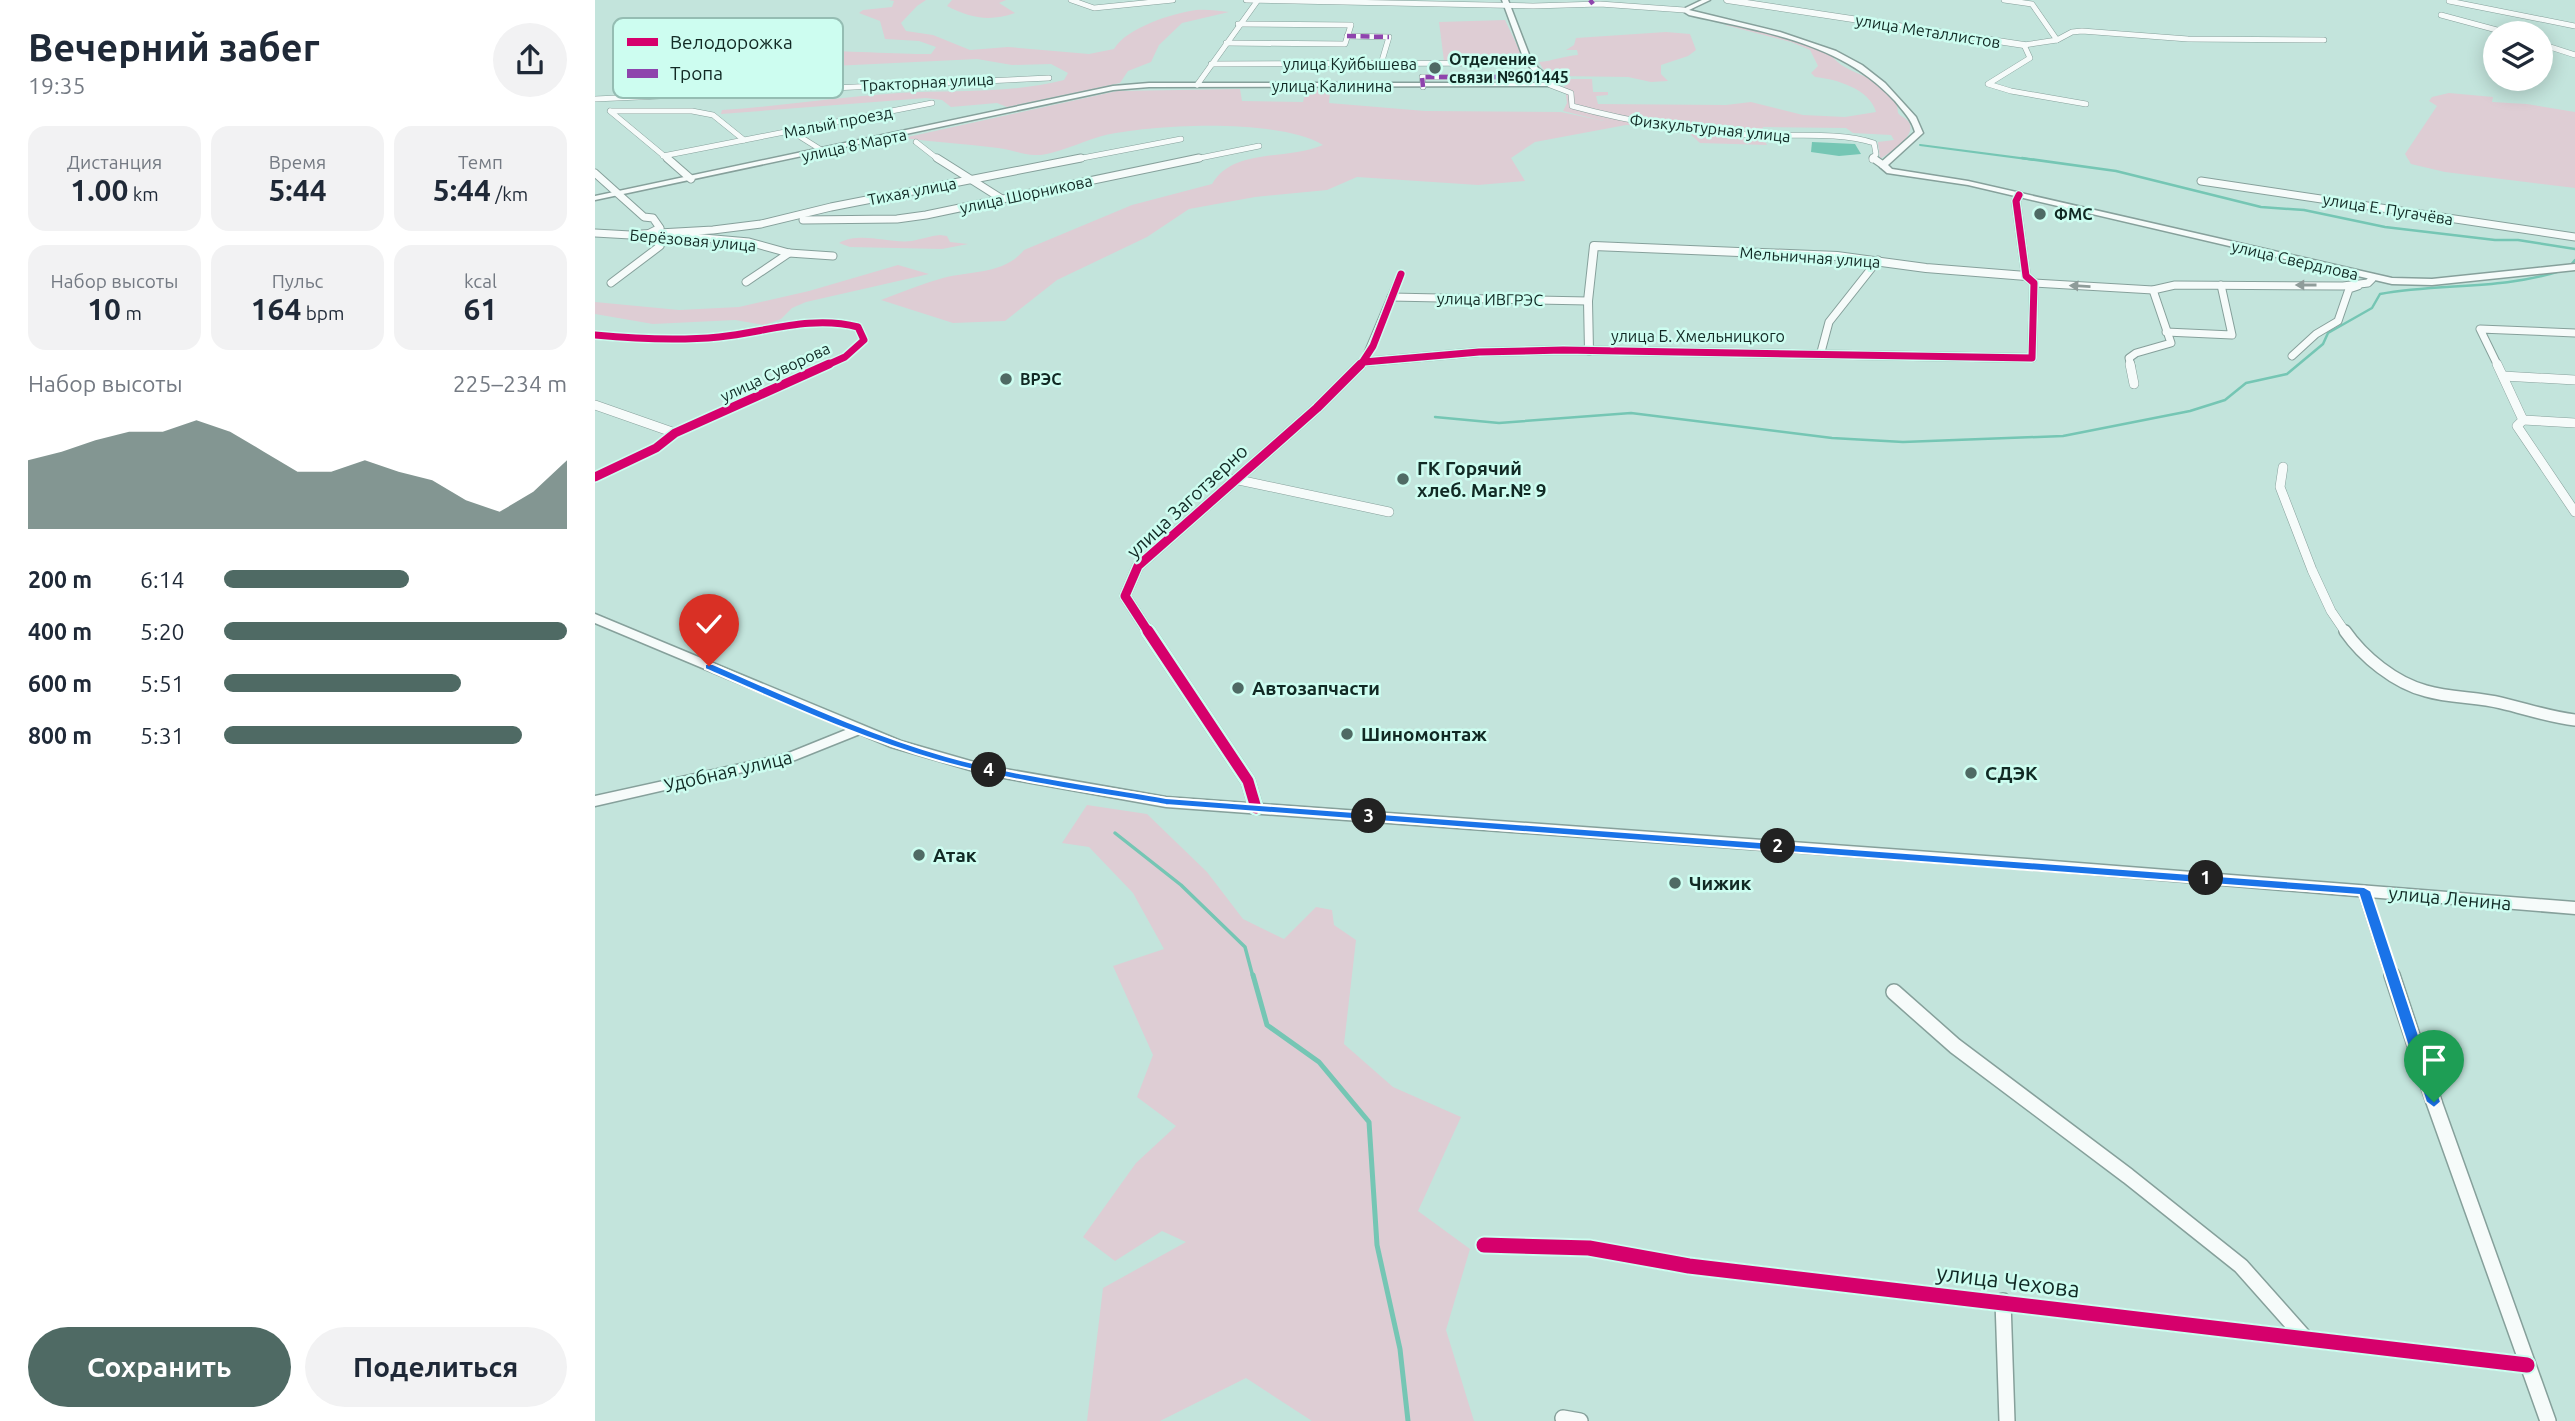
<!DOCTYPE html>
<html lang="ru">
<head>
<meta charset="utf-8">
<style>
	:root { --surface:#fff; --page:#f2f2f3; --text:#1f2937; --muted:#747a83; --accent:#4f6a64 }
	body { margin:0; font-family:Ubuntu,sans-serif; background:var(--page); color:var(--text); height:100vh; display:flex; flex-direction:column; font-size:26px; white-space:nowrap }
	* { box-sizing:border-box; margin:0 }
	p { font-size:23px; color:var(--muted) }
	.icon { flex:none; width:38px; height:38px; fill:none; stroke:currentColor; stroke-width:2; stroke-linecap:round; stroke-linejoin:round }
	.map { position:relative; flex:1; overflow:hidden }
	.sheet { display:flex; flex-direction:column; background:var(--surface); width:595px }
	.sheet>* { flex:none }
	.tools { position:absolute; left:1888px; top:21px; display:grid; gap:14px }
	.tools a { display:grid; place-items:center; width:70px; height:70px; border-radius:50%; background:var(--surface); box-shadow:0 4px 18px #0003; font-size:35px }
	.pin { position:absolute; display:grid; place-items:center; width:60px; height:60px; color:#fff; margin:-72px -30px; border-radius:50% 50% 50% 0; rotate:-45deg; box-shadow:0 0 7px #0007 }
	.pin .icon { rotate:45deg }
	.km { position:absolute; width:35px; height:35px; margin:-18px; border-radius:50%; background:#222; color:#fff; font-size:19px; line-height:35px; text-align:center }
	.round { display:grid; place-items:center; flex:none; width:74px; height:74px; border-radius:37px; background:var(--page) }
	.overview { display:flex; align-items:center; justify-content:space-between; height:119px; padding:0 28px }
	h1 { font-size:38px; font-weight:700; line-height:52px }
	.figures { display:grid; grid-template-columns:repeat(3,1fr); gap:10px; height:119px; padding:7px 28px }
	.figures div { display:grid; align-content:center; border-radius:18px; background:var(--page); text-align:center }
	.figures b { font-size:30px; font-weight:700 }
	.figures small { font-size:19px; font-weight:400 }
	.figures p { font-size:19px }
	.chart { height:196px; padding:14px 28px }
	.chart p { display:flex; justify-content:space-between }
	.chart svg { width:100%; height:126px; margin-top:7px; fill:var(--accent); opacity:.7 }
	.action { display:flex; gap:14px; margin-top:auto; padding:14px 28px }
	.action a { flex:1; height:80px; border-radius:42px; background:var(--accent); color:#fff; font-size:28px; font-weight:700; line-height:80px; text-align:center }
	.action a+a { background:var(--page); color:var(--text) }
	ul { padding:0 28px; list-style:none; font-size:23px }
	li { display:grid; grid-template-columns:112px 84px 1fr; align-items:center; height:52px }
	li i { height:18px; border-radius:9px; background:var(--accent) }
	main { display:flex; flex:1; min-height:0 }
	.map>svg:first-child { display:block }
	.green { fill:#decdd4 }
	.water { fill:#75c6b4 }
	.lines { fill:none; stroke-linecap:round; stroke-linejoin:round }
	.stream-far3 { stroke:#75c6b4; stroke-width:2 }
	.stream-far2 { stroke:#75c6b4; stroke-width:2.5 }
	.stream-far1 { stroke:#75c6b4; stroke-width:3.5 }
	.stream { stroke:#75c6b4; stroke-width:5 }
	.minor-far4-casing { stroke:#86a09b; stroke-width:6 }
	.minor-far3-casing { stroke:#86a09b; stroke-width:9 }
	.minor-far2-casing { stroke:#86a09b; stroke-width:10 }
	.minor-far1-casing { stroke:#86a09b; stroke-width:14 }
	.minor-casing { stroke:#86a09b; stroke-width:18 }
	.tertiary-far3-casing { stroke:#86a09b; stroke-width:7 }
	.tertiary-far2-casing { stroke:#86a09b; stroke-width:10 }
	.tertiary-far1-casing { stroke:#86a09b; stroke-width:12 }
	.tertiary-casing { stroke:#86a09b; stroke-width:16 }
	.secondary-casing { stroke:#86a09b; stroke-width:3 }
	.minor-far4 { stroke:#f6fbfa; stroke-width:5 }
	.minor-far3 { stroke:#f6fbfa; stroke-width:7 }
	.minor-far2 { stroke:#f6fbfa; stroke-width:9 }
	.minor-far1 { stroke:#f6fbfa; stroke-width:11 }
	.minor { stroke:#f6fbfa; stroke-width:15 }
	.tertiary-far3 { stroke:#f6fbfa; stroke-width:6 }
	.tertiary-far2 { stroke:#f6fbfa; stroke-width:8 }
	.tertiary-far1 { stroke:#f6fbfa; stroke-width:10 }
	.tertiary { stroke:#f6fbfa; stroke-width:13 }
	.secondary { fill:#f6fbfa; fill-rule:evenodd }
	.quiet { stroke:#8e44ad; stroke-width:4.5; stroke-dasharray:9 4.5; stroke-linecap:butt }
	.cycleway-far3-casing { stroke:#cdfdf0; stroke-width:10 }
	.cycleway-far2-casing { stroke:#cdfdf0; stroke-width:12 }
	.cycleway-far1-casing { stroke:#cdfdf0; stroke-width:16 }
	.cycleway-casing { stroke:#cdfdf0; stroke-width:19 }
	.cycleway-far3 { stroke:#d6006c; stroke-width:7 }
	.cycleway-far2 { stroke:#d6006c; stroke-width:9 }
	.cycleway-far1 { stroke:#d6006c; stroke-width:11 }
	.cycleway { stroke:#d6006c; stroke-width:15 }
	.oneway { fill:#8f9c9a }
	.route { fill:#1a73e8; stroke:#fff; stroke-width:2 }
	.poi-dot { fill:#4f6a64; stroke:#cdfdf0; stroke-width:2.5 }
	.labels { text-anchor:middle; stroke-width:5; stroke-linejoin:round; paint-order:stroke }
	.far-street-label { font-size:16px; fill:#112924; stroke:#cdfdf0 }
	.far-poi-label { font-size:16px; font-weight:bold; fill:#112924; stroke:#cdfdf0; text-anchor:start }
	.poi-label { font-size:19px; font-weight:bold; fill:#112924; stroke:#cdfdf0; text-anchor:start }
	.street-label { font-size:19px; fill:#112924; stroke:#cdfdf0 }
	.near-street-label { font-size:23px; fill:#112924; stroke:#cdfdf0 }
	.key { fill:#cdfdf0; stroke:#95bdb3; stroke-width:2 }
	.key-label { font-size:19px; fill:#112924 }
</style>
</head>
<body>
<main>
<section class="sheet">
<div class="overview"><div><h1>Вечерний забег</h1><p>19:35</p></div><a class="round"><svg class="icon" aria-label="share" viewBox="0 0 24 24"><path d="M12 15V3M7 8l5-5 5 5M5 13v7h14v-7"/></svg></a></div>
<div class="figures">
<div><p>Дистанция</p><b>1.00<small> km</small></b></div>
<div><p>Время</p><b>5:44</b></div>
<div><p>Темп</p><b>5:44<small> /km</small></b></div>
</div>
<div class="figures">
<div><p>Набор высоты</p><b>10<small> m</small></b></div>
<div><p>Пульс</p><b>164<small> bpm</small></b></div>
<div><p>kcal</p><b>61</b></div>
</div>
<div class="chart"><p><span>Набор высоты</span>225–234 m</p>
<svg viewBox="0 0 160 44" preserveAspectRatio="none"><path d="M0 44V20L10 17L20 13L30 10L40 10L50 6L60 10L70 17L80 24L90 24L100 20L110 24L120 27L130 34L140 38L150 31L160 20V44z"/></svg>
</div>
<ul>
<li><b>200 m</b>6:14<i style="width:54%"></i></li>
<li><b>400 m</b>5:20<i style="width:100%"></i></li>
<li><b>600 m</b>5:51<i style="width:69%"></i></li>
<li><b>800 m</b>5:31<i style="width:87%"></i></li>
</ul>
<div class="action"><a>Сохранить</a><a>Поделиться</a></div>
</section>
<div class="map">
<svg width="1980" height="1421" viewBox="0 0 1980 1421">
	<rect width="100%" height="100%" fill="#c3e4dc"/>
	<g class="green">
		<path d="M294 0H331L322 6 306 23 311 31 338 35 375 50 413 47 494 54 519 49C531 28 578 13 601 10 612 9 624 11 634 12L587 23 564 45 556 62 533 71 525 83 412 107 402 103 356 107 347 100 331 98 126 114 127 110C186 106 245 97 304 93 360 90 414 94 469 80L473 73 456 64 417 65 382 59 197 68 155 67 133 63 98 65C123 40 294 55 336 54L341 47 324 41 290 39 285 21 264 13 268 10 297 7 299 1Z"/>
		<path d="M357 0H411L404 3 420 13C394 22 375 18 352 6Z"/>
		<polygon points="910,20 929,60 849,61 844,22"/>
		<path d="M1136 24C1167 30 1199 34 1227 48 1235 53 1240 61 1248 66 1269 79 1302 82 1303 113 1305 116 1309 117 1312 120 1326 134 1294 153 1285 159L1283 142 1299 140 1296 135 1258 133 1251 128 1168 127 1166 134 1172 145 1105 143 1095 134 1071 127 1031 125 940 142 916 158 930 181 883 185 762 177 732 190 660 197 594 209 552 237 462 280 410 321 358 323 286 300C307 292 327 284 348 278 377 270 408 275 429 250L537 205 617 184C639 147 691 161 728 145 684 118 557 124 507 136 488 141 458 156 440 155 428 155 415 149 403 148 371 144 339 142 308 138L522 91 645 89 647 101 708 102 711 90H735L734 103 830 111 966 112 1009 121 968 111 972 103 970 87 963 82 973 79H997L998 92H1013V95L1001 96 1003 104 1131 105 1156 102 1208 115 1250 117 1281 112C1275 89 1241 79 1220 77L1216 73 1223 66 1215 50 1196 42 1130 25Z"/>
		<path d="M1071 32 1095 34 1101 50 1093 56 1066 65V74L1073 81 1056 82 1033 77 963 76 948 69 944 62C958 61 968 56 983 55L982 50H971L979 45 981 38Z"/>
		<polygon points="1854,93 1898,97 1897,102 1932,104 1980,112 1980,188 1850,172 1816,164 1810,154 1842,106 1834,101 1837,97"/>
		<path d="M345 235 352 236 355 242 373 244 347 249 255 247 244 243C266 231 294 244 317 241 327 239 335 236 345 235Z"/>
		<polygon points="303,265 334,274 211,302 197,308 186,319 169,325 140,320 58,324 0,314 0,302 84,310 144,307 214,291"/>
		<polygon points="492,805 552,814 612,872 648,919 689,939 721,907 737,910 739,925 761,940 749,1044 798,1087 866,1117 823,1211 875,1249 851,1330 879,1421 717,1421 651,1378 565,1421 492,1421 508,1288 591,1242 567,1231 520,1261 488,1237 541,1163 581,1126 542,1097 558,1055 518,966 569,949 538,893 494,847 467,843"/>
	</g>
	<polygon class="water" points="1217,142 1260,144 1266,154 1244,156 1216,152"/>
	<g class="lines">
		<polyline class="stream-far3" points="1325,145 1440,160"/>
		<g class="stream-far2">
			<polyline points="1427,158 1521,171 1666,207 1709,210 1790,227 1900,240 1923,240 1980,249"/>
			<polyline points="1975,266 1980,260"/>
			<path d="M840 417 904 423 1036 413 1237 438 1308 442 1468 436 1595 411 1630 400 1651 383 1692 374 1728 344 1733 333 1777 308 1785 294C1845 283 1906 290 1965 271"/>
		</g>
		<polyline class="stream-far1" points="520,833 586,885 650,947 658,977"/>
		<polyline class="stream" points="658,975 672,1025 724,1062 774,1122 782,1245 805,1349 813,1421"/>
		<defs>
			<g id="minor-far4">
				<polyline points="476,0 499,8 578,0"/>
				<polyline points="651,0 938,6 1005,4 1089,10"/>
				<polyline points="1409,0 1437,4 1462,40 1429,45"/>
				<polyline points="1854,1 1980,26"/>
				<polyline points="1846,15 1913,33"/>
				<polyline points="752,36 794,37 786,64"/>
				<polyline points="1462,40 1477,32 1487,31 1593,39 1729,40"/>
				<polyline points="631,43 750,44 756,25 643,24"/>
				<polyline points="1946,44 1980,55"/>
				<polyline points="1429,45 1435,58 1393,84 1416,91 1491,104"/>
				<polyline points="616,64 935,63"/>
				<polyline points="602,85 663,0"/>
				<path d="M955 85 976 93 977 106C1036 122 1096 132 1157 135 1195 137 1244 131 1279 143L1281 154 1277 160"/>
				<polyline points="828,87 827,77 944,77"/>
				<polyline points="156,91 170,76"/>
				<polyline points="0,99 454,78"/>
				<polyline points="15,111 74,160"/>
				<polyline points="16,111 97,111 118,115 149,140"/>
				<polyline points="196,131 228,151"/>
				<polyline points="321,142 344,160"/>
				<polyline points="68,156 337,103"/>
				<polyline points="477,160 586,139"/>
				<polyline points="595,160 664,146"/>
			</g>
			<g id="minor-far3">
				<polyline points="72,158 96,179"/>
				<polyline points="342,158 407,199"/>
				<polyline points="1278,158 1288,165"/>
				<polyline points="0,173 49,217 58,218 65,228 55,233"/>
				<polyline points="1606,181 1980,237"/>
				<polyline points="208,220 302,219 331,215 604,158"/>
				<polyline points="0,233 53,236"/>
				<polyline points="46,234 118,230 166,224 236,207 486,158"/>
				<polyline points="97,237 154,242 194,253 238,256"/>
				<polyline points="151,282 194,253"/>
				<polyline points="16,283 65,246 59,237"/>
				<polyline points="1439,283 1558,290 1580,285 1748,286 1773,283 1777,279"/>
				<polyline points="796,297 993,301"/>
				<polyline points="1571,332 1637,335 1626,285"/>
				<path d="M0 335C42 339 83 341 124 337 171 332 216 315 263 327L269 340 250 357 230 366"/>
				<polyline points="1226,352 1234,322 1283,260"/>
				<polyline points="1697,356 1721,334 1743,321 1754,289 1763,286"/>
				<polyline points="769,362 806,274"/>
				<polyline points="1536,366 1534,358 1541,353 1576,343 1558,290"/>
				<polyline points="1903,366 1885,329 1980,333"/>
			</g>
			<g id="minor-far2">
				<polyline points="1535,364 1539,384"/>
				<polyline points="1902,364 1928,420 1922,426 1980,512"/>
				<polyline points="1908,376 1980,380"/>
				<polyline points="0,405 80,433"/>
				<polyline points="1928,420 1980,423"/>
				<polyline points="1688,467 1685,487 1717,570 1736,611 1751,633"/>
				<polyline points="0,477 61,448 80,433 234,364"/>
				<polyline points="639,479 794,512"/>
			</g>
			<g id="minor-far1">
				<path d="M1750 631C1768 657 1800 683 1831 691 1855 698 1882 697 1906 703 1932 709 1954 717 1980 720"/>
				<polyline points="1769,891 1797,977"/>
			</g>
			<g id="minor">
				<polyline points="1797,975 1839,1102 1953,1421"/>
				<polyline points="1299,992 1360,1046 1533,1176 1646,1266 1710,1338"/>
				<polyline points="889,1245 994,1248 1094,1266 1932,1365"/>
				<polyline points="1408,1301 1412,1421"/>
				<polyline points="968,1418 985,1421"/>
			</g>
			<polyline id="tertiary-far3" points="1132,0 1429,45"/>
			<g id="tertiary-far2">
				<polyline points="994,351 993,301 999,246 1242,256 1331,268 1431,276"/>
				<polyline points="765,366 769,362 884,352 968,350 1437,358 1439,283 1431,276 1421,201 1424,195"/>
			</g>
			<polyline id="tertiary-far1" points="554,633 530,596 543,566 722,408 766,364"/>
			<polyline id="tertiary" points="553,631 653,781 661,808"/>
			<g id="secondary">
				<polygon points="907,0 913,0 935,57 943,68 961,82 957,86 554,87 518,90 0,200 0,196 518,86 554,83 953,83 936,69 928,57"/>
				<path d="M1107 0H1115L1094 10 1185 32 1241 51 1267 65 1290 83 1321 117 1328 133 1293 165 1297 169 1373 181 1797 278 1837 279 1980 264V270L1837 285 1797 284 1373 185 1292 173 1285 167V163L1320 132C1317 120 1308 111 1300 101 1246 42 1168 32 1094 15L1086 10Z"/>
				<polygon points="0,614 306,741 393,766 571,797 1445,860 1980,902 1980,914 1445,870 571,807 392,775 296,747 265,734 200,760 0,806 0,796 191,754 253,729 0,623"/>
			</g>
		</defs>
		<use href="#minor-far4" class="minor-far4-casing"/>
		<use href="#minor-far3" class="minor-far3-casing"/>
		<use href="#minor-far2" class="minor-far2-casing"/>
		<use href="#minor-far1" class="minor-far1-casing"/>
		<use href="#minor" class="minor-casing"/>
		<use href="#tertiary-far3" class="tertiary-far3-casing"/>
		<use href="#tertiary-far2" class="tertiary-far2-casing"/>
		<use href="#tertiary-far1" class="tertiary-far1-casing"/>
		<use href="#tertiary" class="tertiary-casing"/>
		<use href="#secondary" class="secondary-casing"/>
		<use href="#minor-far4" class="minor-far4"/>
		<use href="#minor-far3" class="minor-far3"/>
		<use href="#minor-far2" class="minor-far2"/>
		<use href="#minor-far1" class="minor-far1"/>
		<use href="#minor" class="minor"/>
		<use href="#tertiary-far3" class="tertiary-far3"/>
		<use href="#tertiary-far2" class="tertiary-far2"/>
		<use href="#tertiary-far1" class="tertiary-far1"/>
		<use href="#tertiary" class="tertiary"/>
		<use href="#secondary" class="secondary"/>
		<g class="quiet">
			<polyline points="995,0 998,4"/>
			<polyline points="752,36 794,37"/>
			<polyline points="828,87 827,77 944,77"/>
		</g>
		<defs>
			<g id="cycleway-far3">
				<path d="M0 335C42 339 83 341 124 337 171 332 216 315 263 327L269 340 250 357 230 366"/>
				<polyline points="769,362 884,352 968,350 1437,358 1439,283 1431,276 1421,201 1424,195"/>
				<polyline points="765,366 778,346 806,274"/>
			</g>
			<g id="cycleway-far2">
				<polyline points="0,477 61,448 80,433 234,364"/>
				<polyline points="554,633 530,596 543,566 722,408 766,364"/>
			</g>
			<polyline id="cycleway-far1" points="553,631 653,781 661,808"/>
			<polyline id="cycleway" points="889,1245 994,1248 1094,1266 1932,1365"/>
		</defs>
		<use href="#cycleway-far3" class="cycleway-far3-casing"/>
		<use href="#cycleway-far2" class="cycleway-far2-casing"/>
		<use href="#cycleway-far1" class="cycleway-far1-casing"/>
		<use href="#cycleway" class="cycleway-casing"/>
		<use href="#cycleway-far3" class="cycleway-far3"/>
		<use href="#cycleway-far2" class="cycleway-far2"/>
		<use href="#cycleway-far1" class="cycleway-far1"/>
		<use href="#cycleway" class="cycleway"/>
	</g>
	<defs><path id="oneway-solid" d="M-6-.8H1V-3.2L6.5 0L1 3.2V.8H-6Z" transform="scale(1.75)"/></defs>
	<g class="oneway">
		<use href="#oneway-solid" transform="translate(1711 285) rotate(-180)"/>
		<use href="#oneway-solid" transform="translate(1485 286) rotate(-177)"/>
	</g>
	<path class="route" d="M110 664H118C194 697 270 733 351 756 422 776 497 785 571 798L1769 887 1776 891 1846 1102 1839 1108 1831 1102 1764 895 571 805C495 792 418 782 344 761 263 738 187 702 110 669Z"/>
	<g class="poi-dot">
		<circle cx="840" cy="68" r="7"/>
		<circle cx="1445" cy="214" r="7"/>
		<circle cx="411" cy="379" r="7"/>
		<circle cx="808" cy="479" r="7"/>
		<circle cx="643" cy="688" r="7"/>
		<circle cx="752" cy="734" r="7"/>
		<circle cx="1376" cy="773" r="7"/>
		<circle cx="324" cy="855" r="7"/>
		<circle cx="1080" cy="883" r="7"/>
	</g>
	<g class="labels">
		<g class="far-street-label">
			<text transform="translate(1333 31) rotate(9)" y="6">улица Металлистов</text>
			<text x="755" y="70">улица Куйбышева</text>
			<text transform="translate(332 82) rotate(-3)" y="6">Тракторная улица</text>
			<text x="737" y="92">улица Калинина</text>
			<text transform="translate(243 122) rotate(-11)" y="6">Малый проезд</text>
			<text transform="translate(1115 128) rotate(6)" y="6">Физкультурная улица</text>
			<text transform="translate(259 145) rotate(-12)" y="6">улица 8 Марта</text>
			<text transform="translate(317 191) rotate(-11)" y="6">Тихая улица</text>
			<text transform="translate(431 194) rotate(-12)" y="6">улица Шорникова</text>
			<text transform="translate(1793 209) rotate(9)" y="6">улица Е. Пугачёва</text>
			<text transform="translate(98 240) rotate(5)" y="6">Берёзовая улица</text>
			<text transform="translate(1215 257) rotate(4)" y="6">Мельничная улица</text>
			<text transform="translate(1700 260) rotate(13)" y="6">улица Свердлова</text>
			<text transform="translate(895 299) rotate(1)" y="6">улица ИВГРЭС</text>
			<text x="1103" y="342">улица Б. Хмельницкого</text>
			<text transform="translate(180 372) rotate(-25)" y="6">улица Суворова</text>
		</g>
		<g class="far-poi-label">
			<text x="854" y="65">Отделение<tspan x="854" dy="18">связи №601445</tspan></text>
			<text x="1459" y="220">ФМС</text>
			<text x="425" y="385">ВРЭС</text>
		</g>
		<g class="poi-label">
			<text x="822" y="475">ГК Горячий<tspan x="822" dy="22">хлеб. Маг.№ 9</tspan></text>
			<text x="657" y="695">Автозапчасти</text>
			<text x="766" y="741">Шиномонтаж</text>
			<text x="1390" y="780">СДЭК</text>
			<text x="338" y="862">Атак</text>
			<text x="1094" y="890">Чижик</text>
		</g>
		<g class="street-label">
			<text transform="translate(592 501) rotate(-43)" y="7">улица Заготзерно</text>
			<text transform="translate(133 771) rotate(-13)" y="7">Удобная улица</text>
			<text transform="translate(1855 898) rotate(5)" y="7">улица Ленина</text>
		</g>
		<g class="near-street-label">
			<text transform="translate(1413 1281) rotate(7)" y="8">улица Чехова</text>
		</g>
	</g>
	<rect x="18" y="18" width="230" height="80" rx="10" class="key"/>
	<rect x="32" y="38" width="31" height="8" fill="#d6006c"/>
	<rect x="32" y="69" width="31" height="9" fill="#8e44ad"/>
	<g class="key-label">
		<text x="75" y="49">Велодорожка</text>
		<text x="75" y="80">Тропа</text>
	</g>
</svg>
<div class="tools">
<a><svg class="icon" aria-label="layers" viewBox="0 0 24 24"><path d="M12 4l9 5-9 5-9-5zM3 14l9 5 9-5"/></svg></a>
</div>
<div class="pin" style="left:1839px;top:1102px;background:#1e9e55"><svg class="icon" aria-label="arrive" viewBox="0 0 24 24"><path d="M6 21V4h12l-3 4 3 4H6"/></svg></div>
<div class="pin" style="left:114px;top:666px;background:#d93025"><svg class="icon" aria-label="check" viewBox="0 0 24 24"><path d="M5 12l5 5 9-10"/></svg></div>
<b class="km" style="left:1611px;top:878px">1</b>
<b class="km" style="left:1183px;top:846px">2</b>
<b class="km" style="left:774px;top:816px">3</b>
<b class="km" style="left:394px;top:770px">4</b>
</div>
</main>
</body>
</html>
